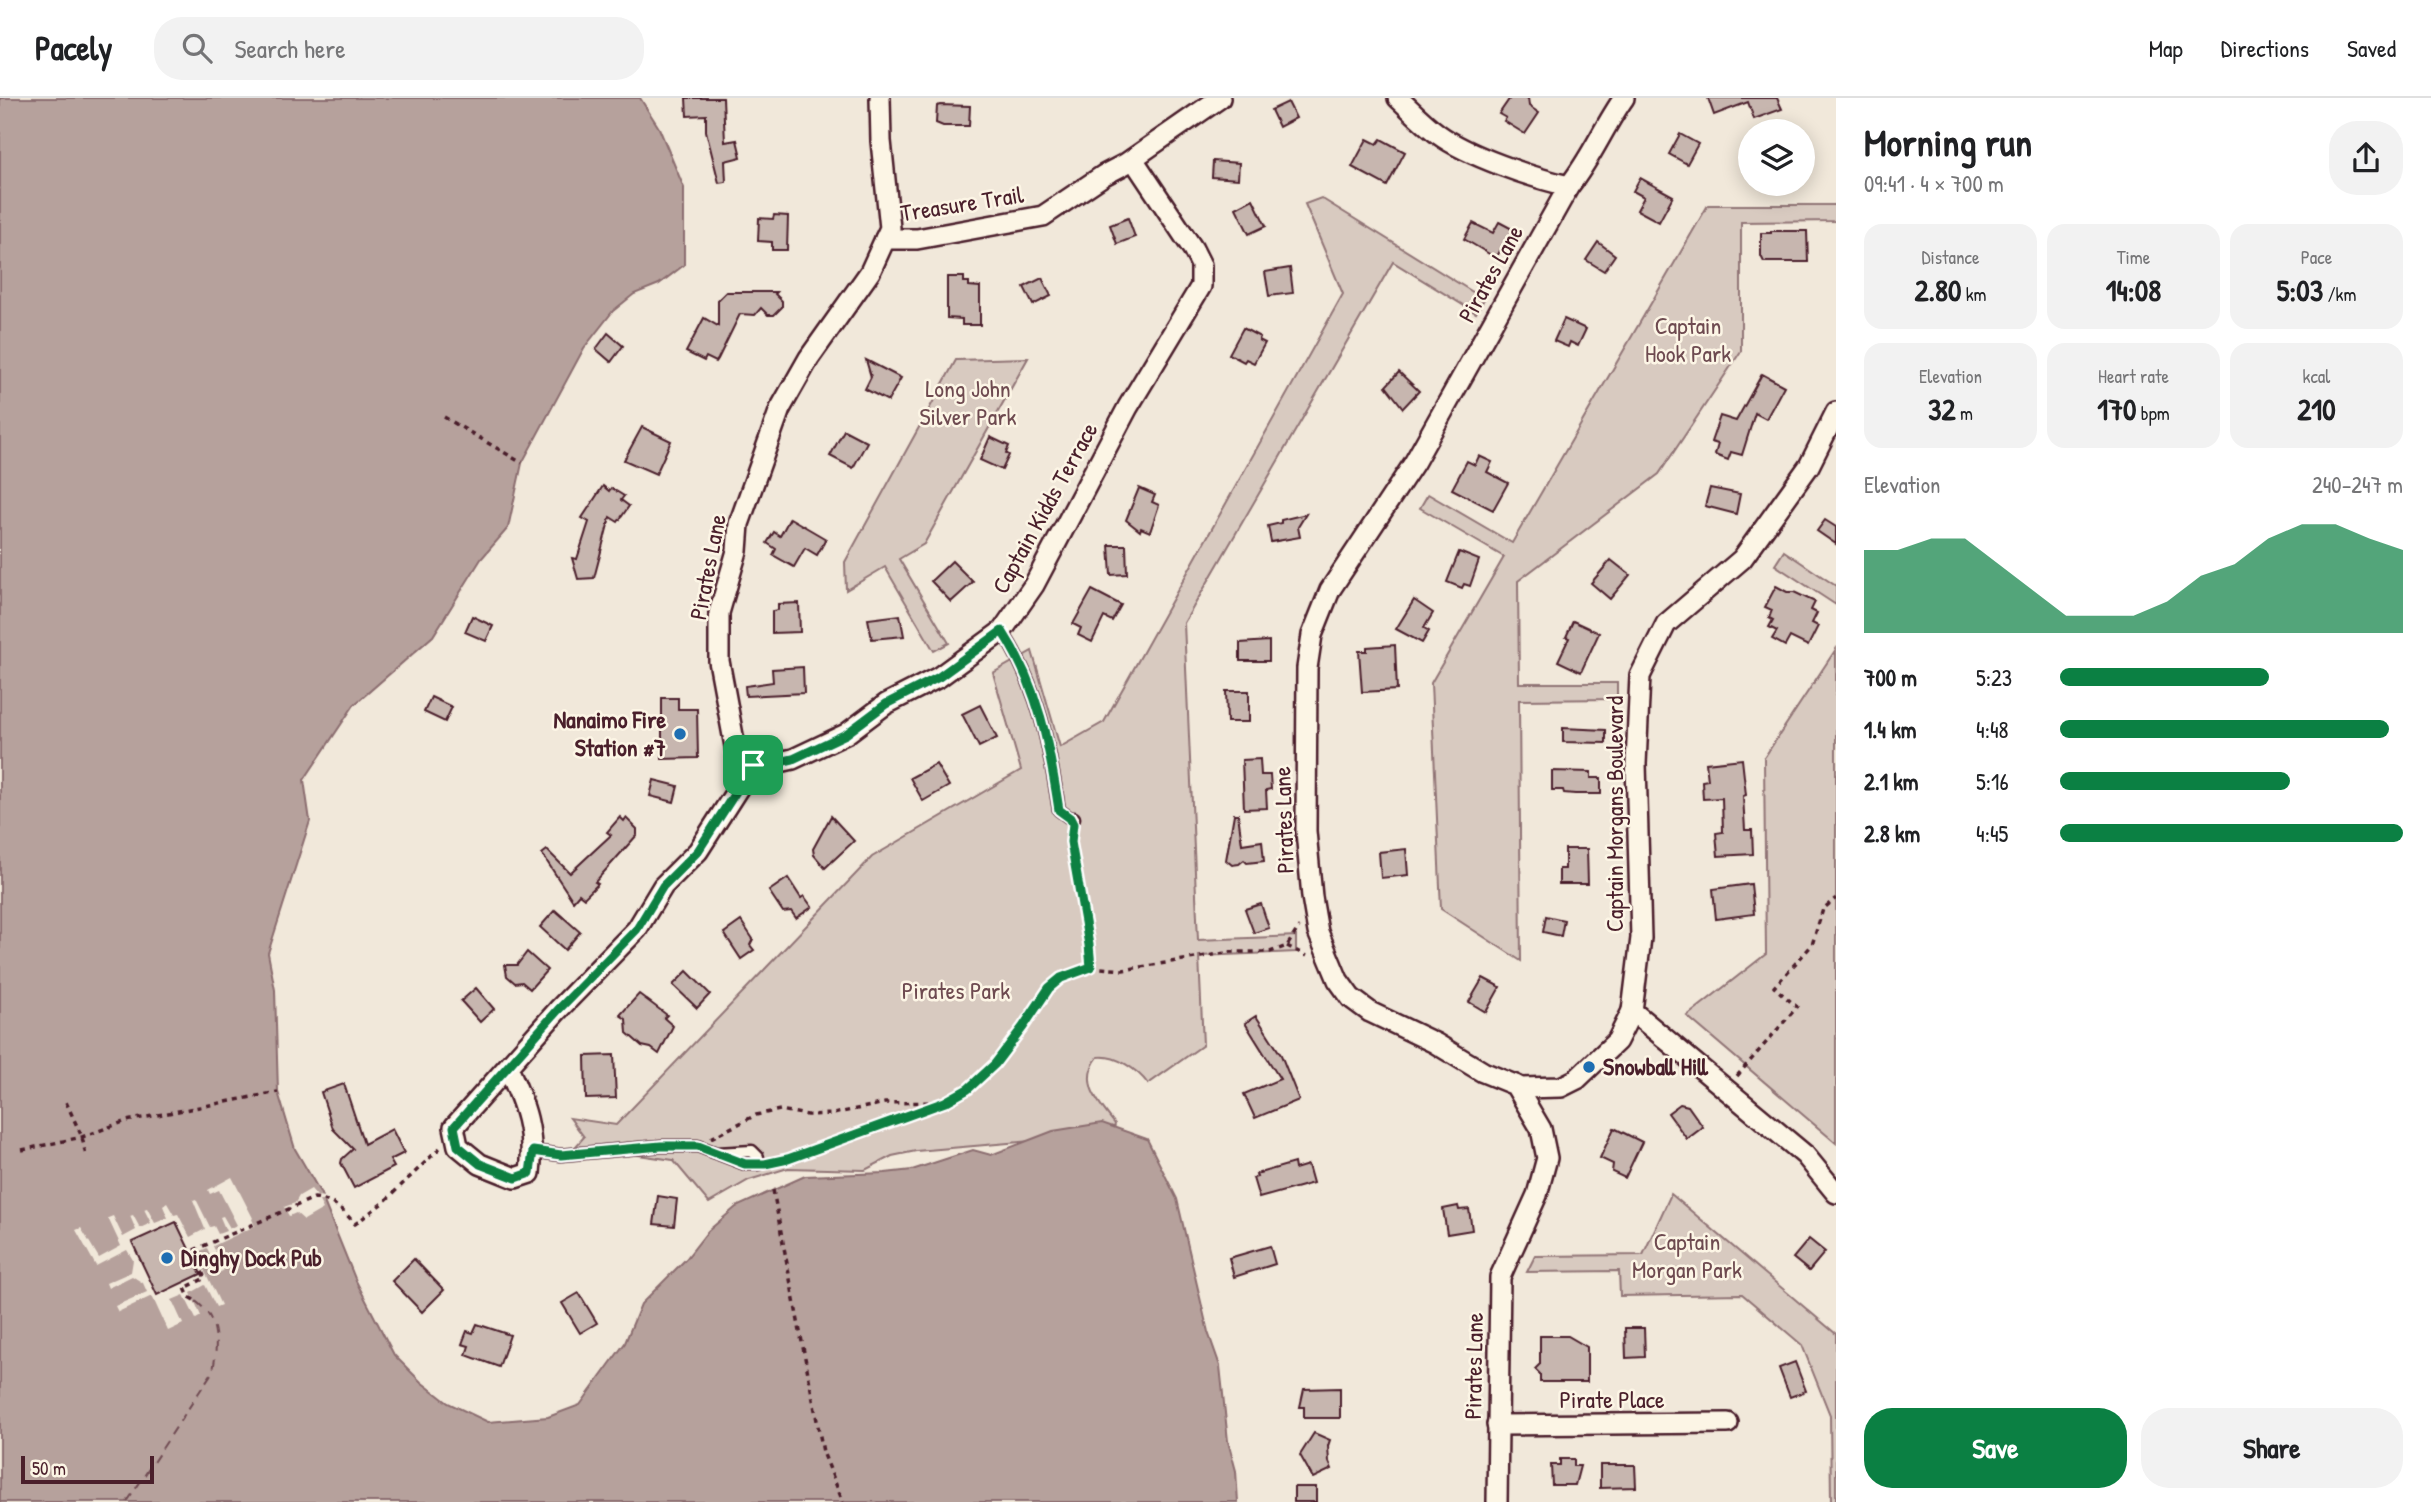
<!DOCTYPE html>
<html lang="en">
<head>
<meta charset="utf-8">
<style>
	:root { --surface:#fff; --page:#f2f2f2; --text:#202124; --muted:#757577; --line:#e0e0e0; --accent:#0b8043 }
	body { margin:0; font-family:"Patrick Hand",sans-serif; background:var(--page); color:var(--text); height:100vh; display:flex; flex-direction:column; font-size:26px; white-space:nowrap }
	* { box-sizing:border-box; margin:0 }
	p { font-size:23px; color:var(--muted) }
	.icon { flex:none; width:38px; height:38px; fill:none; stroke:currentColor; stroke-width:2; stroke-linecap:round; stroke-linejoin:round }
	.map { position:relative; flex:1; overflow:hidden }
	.details { display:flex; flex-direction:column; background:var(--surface); width:595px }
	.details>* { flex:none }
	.controls { position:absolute; left:1738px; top:21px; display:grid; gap:14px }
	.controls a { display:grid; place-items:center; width:77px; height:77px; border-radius:50%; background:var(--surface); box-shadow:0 4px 18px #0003; font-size:35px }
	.scale { position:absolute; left:21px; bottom:18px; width:133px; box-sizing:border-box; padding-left:7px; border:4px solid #4a1f2b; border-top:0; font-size:19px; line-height:24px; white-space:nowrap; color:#4a1f2b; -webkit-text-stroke:5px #fcf5e5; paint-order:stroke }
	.pin { position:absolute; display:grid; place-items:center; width:60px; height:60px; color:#fff; margin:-30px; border-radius:14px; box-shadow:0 4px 10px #0006 }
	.round { display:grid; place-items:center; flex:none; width:74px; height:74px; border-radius:28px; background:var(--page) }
	.headline { display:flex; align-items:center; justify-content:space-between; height:119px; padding:0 28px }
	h1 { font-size:38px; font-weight:700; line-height:52px }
	.metrics { display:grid; grid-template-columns:repeat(3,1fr); gap:10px; height:119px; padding:7px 28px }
	.metrics div { display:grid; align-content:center; border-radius:18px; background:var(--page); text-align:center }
	.metrics b { font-size:30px; font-weight:700 }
	.metrics small { font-size:19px; font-weight:400 }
	.metrics p { font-size:19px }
	.chart { height:196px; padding:14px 28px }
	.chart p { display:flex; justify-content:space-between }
	.chart svg { width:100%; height:126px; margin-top:7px; fill:var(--accent); opacity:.7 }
	.cta { display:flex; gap:14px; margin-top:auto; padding:14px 28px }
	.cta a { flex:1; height:80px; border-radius:28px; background:var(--accent); color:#fff; font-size:28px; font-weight:700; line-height:80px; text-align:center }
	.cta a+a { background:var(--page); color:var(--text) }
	ul { padding:0 28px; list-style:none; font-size:23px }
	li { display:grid; grid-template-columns:112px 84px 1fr; align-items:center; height:52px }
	li i { height:18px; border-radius:9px; background:var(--accent) }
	header { display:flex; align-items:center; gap:42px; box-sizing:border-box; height:98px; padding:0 35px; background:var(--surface); border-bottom:2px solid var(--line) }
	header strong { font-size:33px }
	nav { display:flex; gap:38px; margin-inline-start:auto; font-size:24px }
	.search { width:490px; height:63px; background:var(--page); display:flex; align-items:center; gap:18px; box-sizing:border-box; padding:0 24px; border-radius:28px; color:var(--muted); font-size:26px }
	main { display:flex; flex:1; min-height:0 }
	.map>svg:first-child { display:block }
	.green { fill:#d8cac0; stroke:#917476; stroke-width:2 }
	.water { fill:#b6a19c; stroke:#8b6d6f; stroke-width:2 }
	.pier { fill:#f1e8da }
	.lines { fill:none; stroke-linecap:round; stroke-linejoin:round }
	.ferry { stroke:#704c53; stroke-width:2; stroke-dasharray:9 7; stroke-linecap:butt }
	.building { fill:#c7b6af; stroke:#4a1f2b; stroke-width:2 }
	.lane-casing { stroke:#4a1f2b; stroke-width:15 }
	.street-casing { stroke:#4a1f2b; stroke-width:24 }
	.path { stroke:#4a1f2b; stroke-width:3.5; stroke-dasharray:5 5; stroke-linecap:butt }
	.lane { stroke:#fcf5e5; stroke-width:10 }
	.street { stroke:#fcf5e5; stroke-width:19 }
	.route-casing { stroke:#fff; stroke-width:14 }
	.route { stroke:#0b8043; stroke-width:9 }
	.poi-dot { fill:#1f6fb2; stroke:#fcf5e5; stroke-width:2.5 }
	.labels { text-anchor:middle; stroke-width:5; stroke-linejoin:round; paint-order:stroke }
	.street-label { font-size:24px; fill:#4a1f2b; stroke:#fcf5e5 }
	.park-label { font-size:24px; fill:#6e4a50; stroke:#fcf5e5 }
	.poi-label { font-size:24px; font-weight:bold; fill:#4a1f2b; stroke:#fcf5e5; text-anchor:start }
</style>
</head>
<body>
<header>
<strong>Pacely</strong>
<div class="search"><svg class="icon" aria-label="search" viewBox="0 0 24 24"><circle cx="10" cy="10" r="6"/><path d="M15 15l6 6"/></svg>Search here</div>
<nav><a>Map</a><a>Directions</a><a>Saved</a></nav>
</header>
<main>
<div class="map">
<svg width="1836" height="1404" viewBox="0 0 1836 1404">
	<rect width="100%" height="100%" fill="#f1e8da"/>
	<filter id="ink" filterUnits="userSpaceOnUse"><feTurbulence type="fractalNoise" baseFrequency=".0143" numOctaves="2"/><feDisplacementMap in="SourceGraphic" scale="14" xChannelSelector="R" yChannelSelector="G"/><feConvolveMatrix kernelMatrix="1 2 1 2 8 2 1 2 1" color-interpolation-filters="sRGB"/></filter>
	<g filter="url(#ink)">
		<g class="green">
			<path d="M1321 100 1484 201 1476 215 1393 164 1184 525 1198 842 1296 838V854L1199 858 1203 947 1148 986C1137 971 1116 957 1098 959 1078 984 1099 1005 1115 1026L1113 1036 916 1053 892 1058 865 1072 788 1070 749 1082 709 1105 673 1062 576 1048 584 1039 570 1020 616 1027 872 759 1021 672 993 575 1032 553 1060 649 1104 624 1343 196 1305 106Z"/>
			<polygon points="1708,107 1836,107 1836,123 1741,124 1741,253 1659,376 1518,483 1519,585 1617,585 1617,601 1519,602 1521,863 1441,811 1431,585 1504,459 1420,410 1428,396 1512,445"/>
			<polygon points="1028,260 924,446 899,461 949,545 934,553 885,469 846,492 845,464 956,262"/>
			<polygon points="1784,453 1836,488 1836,507 1775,467"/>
			<polygon points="1836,551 1836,1045 1687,918 1766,856 1764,660"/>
			<polygon points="1671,1096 1836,1236 1836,1404 1831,1404 1830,1317 1802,1247 1742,1196 1620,1198 1619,1173 1527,1174 1535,1158 1643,1157"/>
		</g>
		<polygon class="water" points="0,0 640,0 659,30 684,90 684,167 659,186 634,196 613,213 584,250 522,365 508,430 481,461 433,538 354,607 304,682 310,723 268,855 275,892 278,994 295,1051 320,1094 356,1183 394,1257 421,1284 448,1305 488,1324 548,1319 580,1307 625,1245 641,1206 686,1161 708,1133 736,1109 805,1078 885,1075 912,1072 973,1052 991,1057 1053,1033 1102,1025 1147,1041 1177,1101 1208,1234 1220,1268 1228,1343 1236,1373 1238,1404 0,1404"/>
		<g class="pier">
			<polygon points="232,1079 253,1120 252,1121 255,1128 213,1148 224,1172 219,1175 207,1150 196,1155 221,1207 216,1209 205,1187 191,1195 201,1218 196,1221 184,1197 172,1202 183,1226 168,1233 152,1198 118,1214 115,1208 147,1194 143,1185 132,1178 108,1190 106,1185 131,1174 133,1162 127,1152 96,1168 76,1132 81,1130 99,1160 121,1148 108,1120 113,1118 123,1139 136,1132 130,1118 133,1117 140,1130 151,1125 144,1111 147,1110 155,1125 168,1120 163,1108 167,1105 174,1117 178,1116 190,1139 205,1131 193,1102 196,1101 210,1129 214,1128 218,1136 226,1133 220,1119 223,1118 230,1130 237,1127 219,1092 210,1096 208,1092"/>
			<polygon points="311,1091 317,1098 325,1099 326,1103 319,1103 323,1111 304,1122 296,1115 289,1118 284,1109 295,1105 299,1098"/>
		</g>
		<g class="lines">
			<path class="ferry" d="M127 1404 213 1273C218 1245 219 1219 194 1202"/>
		</g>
		<g class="building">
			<polygon points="686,0 723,0 725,44 737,42 741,59 725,63 726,84 719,85 706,33 706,17 687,18"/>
			<polygon points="1510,0 1528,0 1529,8 1539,15 1525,36 1504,23 1506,20 1499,16"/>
			<polygon points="1708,0 1777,0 1782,11 1754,21 1748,4 1714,17"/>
			<polygon points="1288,4 1296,20 1279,29 1271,12"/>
			<polygon points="940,7 970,8 969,28 943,28 936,25 937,8"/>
			<polygon points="1680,36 1698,46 1687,66 1669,56"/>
			<polygon points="1367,41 1377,46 1381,41 1405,54 1387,88 1352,69"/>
			<polygon points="1213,63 1239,65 1238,81 1212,79"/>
			<polygon points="1640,80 1673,98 1659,124 1637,112 1644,99 1633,93"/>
			<polygon points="1253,101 1266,128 1249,136 1236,110"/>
			<polygon points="774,117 788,118 787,152 772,152 772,144 758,143 759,120 773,121"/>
			<polygon points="1128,120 1135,139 1117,146 1110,127"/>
			<polygon points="1499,124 1516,133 1507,150 1503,148 1496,160 1464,141 1473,125 1493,135"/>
			<polygon points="1771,133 1807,133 1808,164 1764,164 1761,158 1761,135 1771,135"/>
			<polygon points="1598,144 1615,157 1604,173 1586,162"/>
			<polygon points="1290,170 1293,195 1269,198 1265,174"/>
			<polygon points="947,179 964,179 964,184 969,184 969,188 980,189 980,227 962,227 962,221 947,220"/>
			<polygon points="1042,180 1051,198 1033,207 1024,189"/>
			<polygon points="726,194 777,194 775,196 782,203 782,209 774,217 768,217 761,210 755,217 740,216 718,261 716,264 706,259 704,263 686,254 704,220 718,228 718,202"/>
			<polygon points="1564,221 1586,231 1578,248 1570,244 1568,249 1554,243"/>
			<polygon points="1243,230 1260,239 1259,242 1265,245 1254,265 1246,261 1244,264 1229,256"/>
			<polygon points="608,235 623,248 611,264 596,251"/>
			<polygon points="866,262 901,280 888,303 865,291 871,279"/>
			<polygon points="1399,274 1419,293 1403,310 1386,288"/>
			<polygon points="1762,276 1784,288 1766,321 1755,315 1742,357 1731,354 1728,362 1715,357 1718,346 1711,344 1720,318 1736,323"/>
			<polygon points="642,329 671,343 656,376 624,362"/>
			<polygon points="844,332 867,344 853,370 830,358"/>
			<polygon points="990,339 1009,348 1006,355 1009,357 1002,372 980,362"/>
			<polygon points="1479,358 1492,364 1487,374 1508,385 1493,412 1452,391 1467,363 1475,367"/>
			<polygon points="603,388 609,393 611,390 624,398 621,402 629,408 618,424 610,419 594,480 578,481 572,460 577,461 589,424 582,420"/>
			<polygon points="1139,390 1155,397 1152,404 1159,407 1150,434 1141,430 1140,433 1126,422"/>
			<polygon points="1710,390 1740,396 1736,416 1705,408"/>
			<polygon points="1306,416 1298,429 1300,439 1271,444 1268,428 1281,425 1281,422"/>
			<polygon points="790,420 826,441 817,457 805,450 794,469 773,457 776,451 767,445 774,434 780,438"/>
			<polygon points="1825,422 1836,429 1836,446 1817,433"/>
			<polygon points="1109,447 1126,447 1127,476 1111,477"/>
			<polygon points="1459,454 1479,462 1470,488 1464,486 1462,490 1447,484"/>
			<polygon points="1611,462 1630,477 1610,501 1591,485"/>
			<polygon points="952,463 973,484 951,504 931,483"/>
			<polygon points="1776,488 1787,494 1794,494 1815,504 1811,512 1817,515 1812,525 1818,528 1808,548 1790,539 1785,548 1772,541 1777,533 1769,529 1773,522 1769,520 1772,512 1765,509"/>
			<polygon points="1092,492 1121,507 1112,523 1104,519 1092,544 1078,537 1081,530 1073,526"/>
			<polygon points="1414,502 1433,515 1424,530 1429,533 1422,545 1396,531"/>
			<polygon points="799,505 800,534 772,535 772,513 778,512 778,506"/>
			<polygon points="900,517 904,538 872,541 868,521"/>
			<polygon points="472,518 493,528 486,543 465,534"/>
			<polygon points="1573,523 1599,535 1581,574 1558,563 1569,540 1566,539"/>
			<polygon points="1269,543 1269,563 1240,563 1240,545"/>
			<polygon points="1395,547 1397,592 1362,594 1359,553 1367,553 1367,549"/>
			<polygon points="803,569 804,595 746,598 745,588 773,584 772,571"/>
			<polygon points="1226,593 1249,593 1249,624 1227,624"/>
			<polygon points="431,599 452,609 445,624 424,614"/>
			<polygon points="662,600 678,600 678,611 697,611 698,660 662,661"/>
			<polygon points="980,607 997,640 979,649 962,616"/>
			<polygon points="1563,630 1606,632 1606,645 1563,644"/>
			<polygon points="1260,661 1261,677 1270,677 1271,691 1266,692 1267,710 1244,711 1242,662"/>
			<polygon points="1742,661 1746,697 1743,698 1745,732 1752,732 1753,756 1718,758 1716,735 1723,734 1722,700 1703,701 1702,683 1708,682 1706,665"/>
			<polygon points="936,666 949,688 923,703 910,680"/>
			<polygon points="1552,673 1591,674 1591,680 1601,680 1601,696 1575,696 1564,695 1563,692 1552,692"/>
			<polygon points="654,682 678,688 674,704 650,698"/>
			<polygon points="1234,716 1238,716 1242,746 1262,743 1264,763 1247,765 1244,762 1239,766 1232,767 1226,762"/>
			<polygon points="831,718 854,743 825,770 814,757 813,751"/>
			<polygon points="620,719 624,723 626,720 637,731 637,737 604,774 595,784 598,786 584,800 579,796 573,803 542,756 547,752 570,775 611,737 607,734"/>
			<polygon points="1406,751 1408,777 1381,780 1379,754"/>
			<polygon points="1565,751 1587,751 1588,786 1559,786 1559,771 1565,771"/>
			<polygon points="788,780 801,800 804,798 812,809 796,820 791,813 783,814 769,793"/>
			<polygon points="1751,786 1754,816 1716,821 1713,791"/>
			<polygon points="1261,806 1269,830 1254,835 1245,811"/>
			<polygon points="555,812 580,834 565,852 540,829"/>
			<polygon points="1546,818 1564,822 1561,838 1543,834"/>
			<polygon points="741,823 753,841 750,847 754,852 741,861 724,835"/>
			<polygon points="527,854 547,872 530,891 522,884 515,885 507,878 505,867 517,867"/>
			<polygon points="687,873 710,896 697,910 673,887"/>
			<polygon points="1483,880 1500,889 1486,914 1469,904"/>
			<polygon points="476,890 494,911 480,924 461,903"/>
			<polygon points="639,896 667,917 664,920 673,928 659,956 651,950 642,948 627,935 626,921 620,917"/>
			<polygon points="1256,918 1281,957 1299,1002 1255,1020 1244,996 1280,981 1245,925"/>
			<polygon points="614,957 616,1000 586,1001 585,958"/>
			<polygon points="344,986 364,1046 392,1031 404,1055 390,1062 394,1069 354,1090 341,1065 342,1061 353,1051 333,1031 321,994"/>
			<polygon points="1680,1006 1688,1008 1703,1029 1687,1041 1668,1015"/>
			<polygon points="1614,1030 1642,1044 1625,1080 1612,1074 1613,1066 1600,1060"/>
			<polygon points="1294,1065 1295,1071 1308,1067 1313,1085 1259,1100 1253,1080 1257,1079 1256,1076"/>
			<polygon points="658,1098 677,1101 674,1128 654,1126"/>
			<polygon points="1458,1108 1459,1112 1469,1111 1472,1132 1447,1136 1443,1111"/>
			<polygon points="176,1124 201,1176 157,1197 132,1144"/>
			<polygon points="1809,1141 1825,1154 1809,1173 1793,1160"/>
			<polygon points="1270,1148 1275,1166 1234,1179 1229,1160"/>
			<polygon points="414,1161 444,1192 422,1214 392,1183"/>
			<polygon points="579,1195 597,1225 580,1235 562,1205"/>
			<polygon points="477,1226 510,1237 499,1269 466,1257 469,1248 462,1246 467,1233 473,1235"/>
			<polygon points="1625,1230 1644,1230 1645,1259 1626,1260"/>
			<polygon points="1540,1238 1568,1238 1587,1249 1587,1284 1540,1284 1540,1276 1535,1271 1540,1266"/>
			<polygon points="1795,1264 1806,1293 1790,1299 1779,1270"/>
			<polygon points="1340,1290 1340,1320 1304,1320 1304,1309 1300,1309 1304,1291"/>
			<polygon points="1314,1335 1330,1342 1328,1348 1329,1364 1332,1371 1313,1380 1300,1357"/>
			<polygon points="1560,1361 1574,1361 1574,1368 1580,1368 1575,1387 1552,1387 1551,1367 1560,1367"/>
			<polygon points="1600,1367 1635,1367 1636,1389 1600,1390"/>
			<rect x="1294" y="1389" width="22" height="15"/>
		</g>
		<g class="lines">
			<defs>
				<g id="lane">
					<path d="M1002 533C1039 590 1049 646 1059 712L1070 720H1074"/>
					<polyline points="533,1053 561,1057 661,1048 698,1048 745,1066 758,1066 758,1059 752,1053 717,1055"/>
				</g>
				<g id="street">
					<path d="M1398 0C1411 12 1424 26 1438 36 1468 58 1533 80 1569 88"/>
					<polyline points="885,141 917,141 1043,118 1104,77 1125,66 1220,0"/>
					<polyline points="1836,314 1809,368 1742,461 1666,526 1640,578 1636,666 1641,840 1632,913 1805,1057 1836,1095"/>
					<polyline points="753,667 758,669 793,661 846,636 886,606 939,579 1002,533 1034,487 1128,309 1201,188 1201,167 1193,151 1133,61"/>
					<path d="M508 970C525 1007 535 1034 530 1075L515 1080 480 1066 458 1048 454 1029 558 912 637 831 663 788 698 753 753 667 737 659 719 563V515L737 453 739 426 780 311 809 260 870 174 890 130 881 43 880 0"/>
					<polyline points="1515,987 1521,990 1561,989 1577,981 1617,943 1632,913"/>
					<polyline points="1497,1327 1728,1325"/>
					<path d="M1497 1404 1500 1179 1537 1097 1547 1060 1541 1031 1515 987 1483 974 1435 945 1370 914 1351 900 1338 882 1318 834 1312 799 1306 733 1307 570 1312 537 1330 492 1414 365 1569 88C1591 61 1604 28 1624 0"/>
				</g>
			</defs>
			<use href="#lane" class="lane-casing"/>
			<use href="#street" class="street-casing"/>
			<g class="path">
				<polyline points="444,319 522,365"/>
				<polyline points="1072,733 1071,744 1089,847 1091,869"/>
				<polyline points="1287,848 1307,858"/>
				<polyline points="1737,978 1797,909 1774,889 1812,847 1823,811 1836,800"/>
				<polyline points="66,1004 82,1039 86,1058"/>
				<polyline points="711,1040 756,1017 780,1012 807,1017 833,1016 885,1005 941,1004"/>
				<polyline points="22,1052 82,1039 126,1023 278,994"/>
				<polyline points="770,1065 876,1031 945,1004 968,991 995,966 1023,929 1049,889 1061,880 1091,869 1123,872 1231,854 1270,854 1287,848 1299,829"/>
				<polyline points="773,1092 823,1354 843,1404"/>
				<path d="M194 1202 189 1199 185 1190 205 1180 192 1153 314 1100C333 1102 343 1112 355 1126L384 1104 441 1049"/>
			</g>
			<use href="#lane" class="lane"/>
			<use href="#street" class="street"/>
		</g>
	</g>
	<g class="lines" filter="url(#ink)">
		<defs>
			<path id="route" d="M1002 533C1039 590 1049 646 1059 712L1070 720 1073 726 1071 744 1089 847 1091 869 1061 880 1049 890 1023 929 995 966 968 991 945 1004 788 1061 765 1066H745L698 1048H661L561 1057 533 1053 530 1075 516 1080 480 1066 458 1048 454 1029 558 912 637 831 663 788 698 753 753 667 758 669 793 661 846 636 886 606 939 579Z"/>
		</defs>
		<use href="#route" class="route-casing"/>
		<use href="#route" class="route"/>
	</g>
	<g class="poi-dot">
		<circle cx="680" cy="636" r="7"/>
		<circle cx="1589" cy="969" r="7"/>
		<circle cx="167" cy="1160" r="7"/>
	</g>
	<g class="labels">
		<g class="street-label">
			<text transform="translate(962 106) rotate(-9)" y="8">Treasure Trail</text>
			<text transform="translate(1491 176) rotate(-61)" y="8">Pirates Lane</text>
			<text transform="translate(1045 410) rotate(-61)" y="8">Captain Kidds Terrace</text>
			<text transform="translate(708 469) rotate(-79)" y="8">Pirates Lane</text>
			<text transform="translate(1615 716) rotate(-90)" y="8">Captain Morgans Boulevard</text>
			<text transform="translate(1284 722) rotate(-92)" y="8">Pirates Lane</text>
			<text transform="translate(1474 1268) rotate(-89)" y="8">Pirates Lane</text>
			<text x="1612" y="1310">Pirate Place</text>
		</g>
		<g class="park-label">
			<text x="1688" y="236">Captain<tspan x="1688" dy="28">Hook Park</tspan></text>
			<text x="968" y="299">Long John<tspan x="968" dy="28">Silver Park</tspan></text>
			<text x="956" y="901">Pirates Park</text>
			<text x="1687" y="1152">Captain<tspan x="1687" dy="28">Morgan Park</tspan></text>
		</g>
		<g class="poi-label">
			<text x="666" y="630" text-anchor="end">Nanaimo Fire<tspan x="666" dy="28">Station #7</tspan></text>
			<text x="1603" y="977">Snowball Hill</text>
			<text x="181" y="1168">Dinghy Dock Pub</text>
		</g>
	</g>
</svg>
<div class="controls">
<a><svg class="icon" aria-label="layers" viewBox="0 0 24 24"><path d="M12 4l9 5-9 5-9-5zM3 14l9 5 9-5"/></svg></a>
</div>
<div class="scale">50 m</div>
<div class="pin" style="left:753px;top:667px;background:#1e9e55"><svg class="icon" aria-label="arrive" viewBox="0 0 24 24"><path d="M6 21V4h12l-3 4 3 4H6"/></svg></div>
</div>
<section class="details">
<div class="headline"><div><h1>Morning run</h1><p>09:41 · 4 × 700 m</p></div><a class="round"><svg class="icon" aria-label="share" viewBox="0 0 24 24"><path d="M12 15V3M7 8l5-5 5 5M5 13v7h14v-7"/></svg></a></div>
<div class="metrics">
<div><p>Distance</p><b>2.80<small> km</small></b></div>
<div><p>Time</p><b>14:08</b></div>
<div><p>Pace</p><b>5:03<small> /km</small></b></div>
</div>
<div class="metrics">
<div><p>Elevation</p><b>32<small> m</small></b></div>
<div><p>Heart rate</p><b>170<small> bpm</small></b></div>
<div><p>kcal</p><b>210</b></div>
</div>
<div class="chart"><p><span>Elevation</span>240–247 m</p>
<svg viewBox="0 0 160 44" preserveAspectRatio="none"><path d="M0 44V15L10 15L20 11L30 11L40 20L50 29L60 38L70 38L80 38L90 33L100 24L110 20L120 11L130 6L140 6L150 11L160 15V44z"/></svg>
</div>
<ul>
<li><b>700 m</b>5:23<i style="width:61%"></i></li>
<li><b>1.4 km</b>4:48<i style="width:96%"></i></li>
<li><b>2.1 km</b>5:16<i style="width:67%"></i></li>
<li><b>2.8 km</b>4:45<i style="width:100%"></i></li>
</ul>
<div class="cta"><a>Save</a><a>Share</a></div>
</section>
</main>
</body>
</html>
